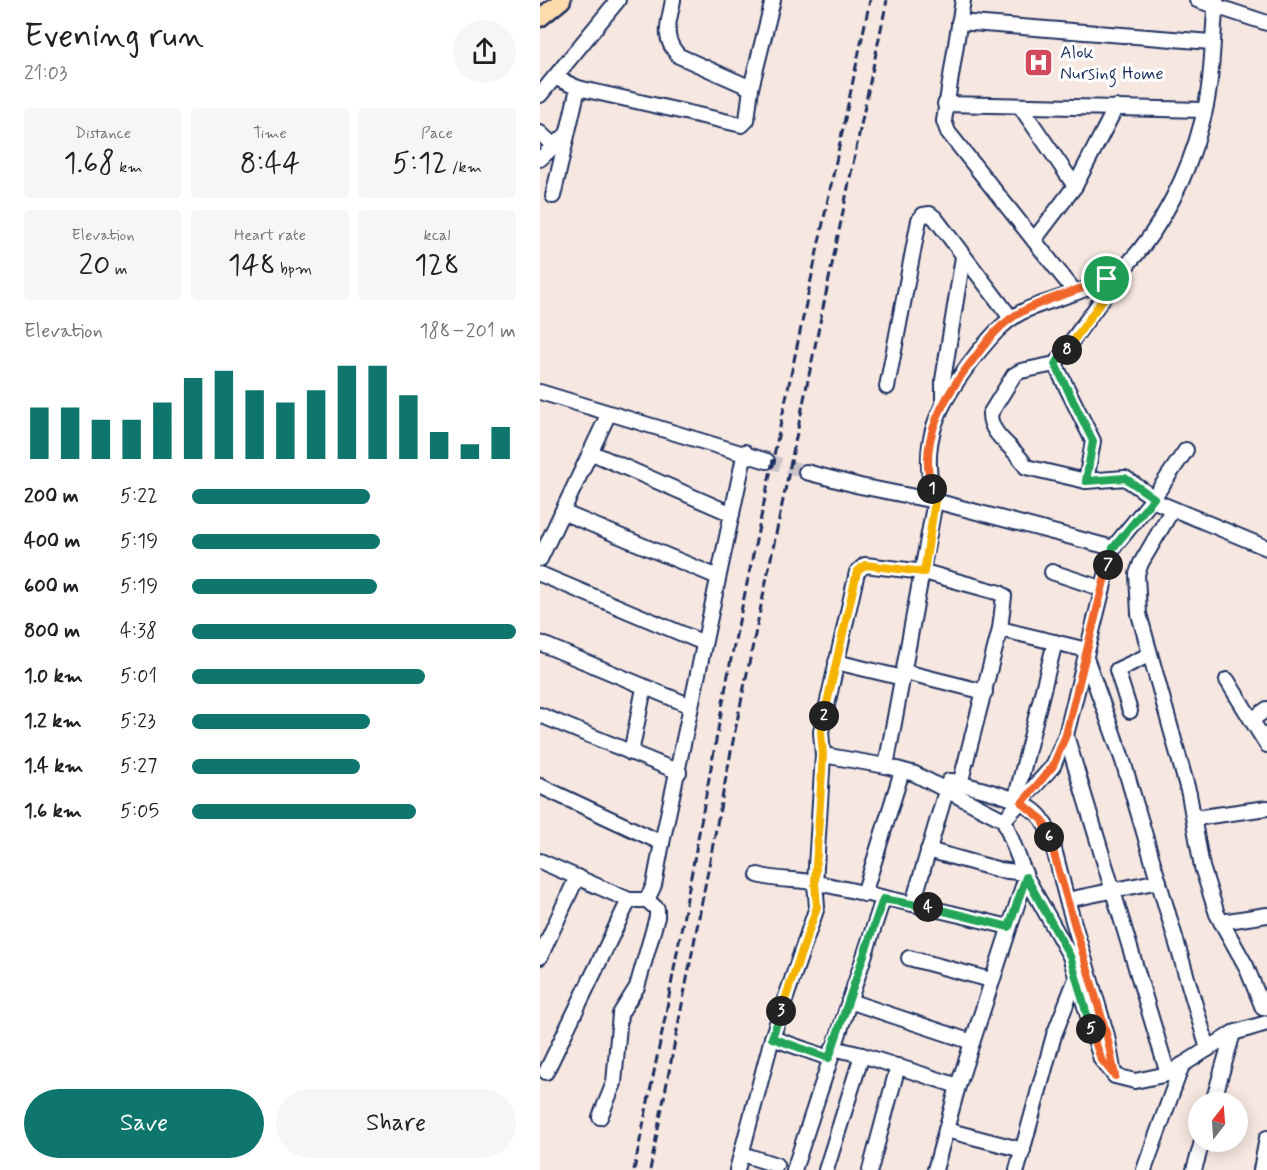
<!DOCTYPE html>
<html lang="en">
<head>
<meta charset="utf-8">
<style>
	:root { --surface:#fff; --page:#f6f6f6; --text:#202124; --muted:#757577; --accent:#0f766e }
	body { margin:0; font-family:Mynerve,sans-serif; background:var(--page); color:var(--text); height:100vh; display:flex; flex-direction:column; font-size:22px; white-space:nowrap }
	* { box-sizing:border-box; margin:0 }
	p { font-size:20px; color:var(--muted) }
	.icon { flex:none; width:33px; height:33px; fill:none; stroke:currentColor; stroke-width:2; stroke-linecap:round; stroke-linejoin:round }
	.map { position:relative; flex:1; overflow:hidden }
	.panel { display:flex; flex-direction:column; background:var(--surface); width:540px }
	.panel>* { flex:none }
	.needle { width:39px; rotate:17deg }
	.buttons { position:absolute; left:648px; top:1092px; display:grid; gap:12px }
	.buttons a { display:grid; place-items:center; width:60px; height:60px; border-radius:50%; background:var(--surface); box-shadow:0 3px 15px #0003; font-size:30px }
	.pin { position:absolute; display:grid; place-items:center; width:51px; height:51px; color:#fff; margin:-26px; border:3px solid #fff; border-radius:50%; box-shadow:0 2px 6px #0007 }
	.km { position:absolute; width:30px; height:30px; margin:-15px; border-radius:50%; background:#222; color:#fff; font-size:16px; line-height:30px; text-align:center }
	.round { display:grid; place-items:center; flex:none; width:63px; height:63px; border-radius:32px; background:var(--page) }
	.headline { display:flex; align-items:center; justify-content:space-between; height:102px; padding:0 24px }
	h1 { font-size:33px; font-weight:600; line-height:45px }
	.stats { display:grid; grid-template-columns:repeat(3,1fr); gap:9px; height:102px; padding:6px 24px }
	.stats div { display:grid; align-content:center; border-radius:6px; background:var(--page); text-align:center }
	.stats b { font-size:30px; font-weight:600 }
	.stats small { font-size:16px; font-weight:400 }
	.stats p { font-size:16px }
	.chart { height:168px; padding:12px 24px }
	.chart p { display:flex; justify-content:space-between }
	.chart svg { width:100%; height:108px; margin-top:6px; stroke:var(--accent); stroke-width:6 }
	.button { display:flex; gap:12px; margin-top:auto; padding:12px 24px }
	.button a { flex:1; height:69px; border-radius:36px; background:var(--accent); color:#fff; font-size:24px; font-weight:600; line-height:69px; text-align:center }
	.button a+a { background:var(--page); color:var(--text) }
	ul { padding:0 24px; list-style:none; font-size:20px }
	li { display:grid; grid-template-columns:96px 72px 1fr; align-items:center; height:45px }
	li i { height:15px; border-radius:8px; background:var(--accent) }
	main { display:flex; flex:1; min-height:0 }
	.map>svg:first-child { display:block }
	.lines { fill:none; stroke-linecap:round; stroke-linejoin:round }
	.minor-tunnel { stroke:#cbc2c7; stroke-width:14; stroke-dasharray:14 7; stroke-linecap:butt }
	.minor-casing { stroke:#1b2f5e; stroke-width:18 }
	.major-casing { stroke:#1b2f5e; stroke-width:21 }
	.minor { stroke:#fff; stroke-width:14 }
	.major { stroke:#fedbac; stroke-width:16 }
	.rail { stroke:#1b2f5e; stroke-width:3; stroke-dasharray:9 4.5; stroke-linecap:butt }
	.split-1-casing { stroke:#fff; stroke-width:12 }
	.split-2-casing { stroke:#fff; stroke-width:12 }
	.split-3-casing { stroke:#fff; stroke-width:12 }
	.split-4-casing { stroke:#fff; stroke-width:12 }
	.split-5-casing { stroke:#fff; stroke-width:12 }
	.split-6-casing { stroke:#fff; stroke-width:12 }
	.split-7-casing { stroke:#fff; stroke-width:12 }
	.split-8-casing { stroke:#fff; stroke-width:12 }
	.split-9-casing { stroke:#fff; stroke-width:12 }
	.split-1 { stroke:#f0652b; stroke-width:8 }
	.split-2 { stroke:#f5b400; stroke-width:8 }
	.split-3 { stroke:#f5b400; stroke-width:8 }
	.split-4 { stroke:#22a559; stroke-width:8 }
	.split-5 { stroke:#22a559; stroke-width:8 }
	.split-6 { stroke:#f0652b; stroke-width:8 }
	.split-7 { stroke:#f0652b; stroke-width:8 }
	.split-8 { stroke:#22a559; stroke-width:8 }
	.split-9 { stroke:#f5b400; stroke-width:8 }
	.labels { text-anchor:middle; stroke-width:6; stroke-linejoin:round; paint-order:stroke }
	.poi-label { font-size:18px; fill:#1b2f5e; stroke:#fff; text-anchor:start }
</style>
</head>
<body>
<main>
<section class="panel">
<div class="headline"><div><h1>Evening run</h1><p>21:03</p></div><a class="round"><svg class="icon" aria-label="share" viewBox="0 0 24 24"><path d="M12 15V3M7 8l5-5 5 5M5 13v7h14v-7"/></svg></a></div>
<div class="stats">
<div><p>Distance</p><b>1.68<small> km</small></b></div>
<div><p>Time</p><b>8:44</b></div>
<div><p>Pace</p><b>5:12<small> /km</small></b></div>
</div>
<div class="stats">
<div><p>Elevation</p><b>20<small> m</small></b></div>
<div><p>Heart rate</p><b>148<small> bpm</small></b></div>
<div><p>kcal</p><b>128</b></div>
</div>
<div class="chart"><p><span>Elevation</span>188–201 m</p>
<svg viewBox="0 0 160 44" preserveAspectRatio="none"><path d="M5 44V23M15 44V23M25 44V28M35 44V28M45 44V21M55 44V11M65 44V8M75 44V16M85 44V21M95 44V16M105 44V6M115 44V6M125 44V18M135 44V33M145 44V38M155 44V31"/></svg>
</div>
<ul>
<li><b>200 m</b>5:22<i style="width:55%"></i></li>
<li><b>400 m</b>5:19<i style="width:58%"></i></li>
<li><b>600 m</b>5:19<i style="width:57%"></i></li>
<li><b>800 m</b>4:38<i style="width:100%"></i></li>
<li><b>1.0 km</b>5:01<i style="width:72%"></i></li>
<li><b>1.2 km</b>5:23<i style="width:55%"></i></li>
<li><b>1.4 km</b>5:27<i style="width:52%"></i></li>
<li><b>1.6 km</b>5:05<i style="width:69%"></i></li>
</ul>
<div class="button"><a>Save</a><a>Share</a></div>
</section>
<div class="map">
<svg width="727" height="1170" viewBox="0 0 727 1170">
	<rect width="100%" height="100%" fill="#f7e7e1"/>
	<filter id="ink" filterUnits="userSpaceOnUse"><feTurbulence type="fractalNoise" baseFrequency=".0167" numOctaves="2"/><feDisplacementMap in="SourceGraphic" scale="12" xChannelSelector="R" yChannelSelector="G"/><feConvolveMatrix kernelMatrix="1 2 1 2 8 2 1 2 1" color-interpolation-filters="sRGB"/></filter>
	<g filter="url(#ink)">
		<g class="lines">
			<polyline class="minor-tunnel" points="227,461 266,472"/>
			<defs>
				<g id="minor">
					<path d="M133 0C129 24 121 37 139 56L211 88"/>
					<polyline points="423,0 404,121 408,132 535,292"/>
					<polyline points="657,0 727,23"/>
					<polyline points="419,22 671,42"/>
					<polyline points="16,78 38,88 202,125 207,120 211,88 233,0"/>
					<polyline points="0,95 78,0"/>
					<polyline points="405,104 664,110"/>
					<polyline points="480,106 535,186"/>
					<polyline points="0,133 14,146"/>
					<polyline points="0,159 27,134"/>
					<polyline points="13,196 38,88"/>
					<polyline points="494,240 535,186 576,107"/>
					<path d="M582 272 515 364 481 371 474 375 450 414C450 437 477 448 486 467L546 481 585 478 614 498"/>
					<polyline points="515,364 553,441 546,481"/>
					<polyline points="347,387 379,220 383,215 390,214 395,218 471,318"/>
					<polyline points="0,392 227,461"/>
					<polyline points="403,401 403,380 423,257"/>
					<polyline points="50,452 192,514"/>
					<polyline points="266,472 320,486 395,501 573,548 612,500 727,548"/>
					<polyline points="612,500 646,450"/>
					<polyline points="632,510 601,563 597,574 599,614 649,794 662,867 677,914 706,966 723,1008 727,1007"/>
					<polyline points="22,512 178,577"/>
					<polyline points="0,559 68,415"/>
					<polyline points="512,572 563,589"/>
					<polyline points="0,574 164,643"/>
					<polyline points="460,629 547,650"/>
					<polyline points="0,643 151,706"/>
					<polyline points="546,658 583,761 668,1049"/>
					<polyline points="296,662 363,678"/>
					<polyline points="365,672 445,692"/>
					<polyline points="687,680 727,745"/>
					<polyline points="590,711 577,670 609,655"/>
					<polyline points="0,715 139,772"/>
					<polyline points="713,719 727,709"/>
					<polyline points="526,735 628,1074"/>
					<polyline points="91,753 104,688"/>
					<polyline points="283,755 346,766"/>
					<path d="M412 781C437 789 487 797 502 819 513 835 521 880 527 900L619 881"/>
					<polyline points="0,786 122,843 114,885 107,900 89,900 0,861"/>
					<polyline points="475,801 515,642"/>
					<polyline points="655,818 727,808"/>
					<polyline points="464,820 513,766 526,735 573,548"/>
					<polyline points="122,843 205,452"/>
					<polyline points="388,850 460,870 485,873"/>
					<path d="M218 875C237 881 258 879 278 883 342 897 405 911 469 927"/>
					<polyline points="486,877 530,956 561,1059 575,1076 595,1081 628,1074 693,1033 727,1023"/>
					<polyline points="324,894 362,771"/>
					<polyline points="527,900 567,1036 574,1075"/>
					<polyline points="373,903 409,781"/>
					<polyline points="681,922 727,915"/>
					<polyline points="0,957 37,877"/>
					<polyline points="369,958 451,980"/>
					<polyline points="309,1001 432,1042"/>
					<polyline points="232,1038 289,1058"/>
					<polyline points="293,1048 322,1055"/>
					<polyline points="6,1072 89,900"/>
					<polyline points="673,1102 693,1033"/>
					<polyline points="60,1117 74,1083 80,1014 97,987 117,917 117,909 107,900"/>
					<polyline points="406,1130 483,1150"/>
					<polyline points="202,1154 236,1165"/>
					<polyline points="197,1170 232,1038 277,907 275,883 283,755 281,732 317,572 325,565 384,572 460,593 464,596 460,629 420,784"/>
					<polyline points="254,1170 343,899"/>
					<polyline points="286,1170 322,1055 418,1086"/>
					<polyline points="330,1170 358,1066"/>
					<path d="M395 1170 418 1086 486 877 464 820 375 774 346 766 395 501C377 441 400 401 436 355 451 337 464 320 486 310 513 298 567 287 586 266 622 228 649 173 662 122 673 84 672 40 676 0"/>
					<polyline points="477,1170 514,1035 537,976"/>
					<polyline points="604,1170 642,1065"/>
					<polyline points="654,1170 662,1142"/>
					<polyline points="721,1170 727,1138"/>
				</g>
				<polyline id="major" points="0,18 22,0"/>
			</defs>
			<use href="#minor" class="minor-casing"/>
			<use href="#major" class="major-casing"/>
			<use href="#minor" class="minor"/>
			<use href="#major" class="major"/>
			<g class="rail">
				<polyline points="94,1170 125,1018 190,664 330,0"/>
				<polyline points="110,1170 195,731 347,0"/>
			</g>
		</g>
	</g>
	<g class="lines" filter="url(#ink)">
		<defs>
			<path id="split-1" d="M392 489C377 439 406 393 436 356 446 343 456 329 470 319 495 301 538 291 567 279"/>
			<polyline id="split-2" points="284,716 317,572 325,565 384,572 395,501 392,489"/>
			<polyline id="split-3" points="241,1011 277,907 275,883 283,755 281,732 284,716"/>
			<polyline id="split-4" points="241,1011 232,1038 289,1058 343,899 388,907"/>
			<polyline id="split-5" points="388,907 469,927 486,877 530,956 551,1029"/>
			<polyline id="split-6" points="509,837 567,1036 575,1076 561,1059 551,1029"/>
			<polyline id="split-7" points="509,837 503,820 482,803 513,766 526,735 568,565"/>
			<polyline id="split-8" points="527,350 515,364 553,441 546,481 585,478 614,498 573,548 568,565"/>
			<polyline id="split-9" points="527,350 585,268 567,279"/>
		</defs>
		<use href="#split-1" class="split-1-casing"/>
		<use href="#split-2" class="split-2-casing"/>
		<use href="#split-3" class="split-3-casing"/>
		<use href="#split-4" class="split-4-casing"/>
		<use href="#split-5" class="split-5-casing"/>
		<use href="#split-6" class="split-6-casing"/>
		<use href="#split-7" class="split-7-casing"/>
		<use href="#split-8" class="split-8-casing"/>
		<use href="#split-9" class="split-9-casing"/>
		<use href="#split-1" class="split-1"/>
		<use href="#split-2" class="split-2"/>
		<use href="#split-3" class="split-3"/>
		<use href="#split-4" class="split-4"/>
		<use href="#split-5" class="split-5"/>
		<use href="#split-6" class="split-6"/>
		<use href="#split-7" class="split-7"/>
		<use href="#split-8" class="split-8"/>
		<use href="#split-9" class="split-9"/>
	</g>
	<defs>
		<symbol id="hospital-square" viewBox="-11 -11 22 22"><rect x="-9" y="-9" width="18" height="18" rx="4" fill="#d1495b" stroke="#fff"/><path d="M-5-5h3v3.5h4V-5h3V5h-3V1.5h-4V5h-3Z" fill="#fff"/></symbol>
	</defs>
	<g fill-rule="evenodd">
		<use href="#hospital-square" x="482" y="46" width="33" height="33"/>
	</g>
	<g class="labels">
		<g class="poi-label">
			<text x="520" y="58">Alok<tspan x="520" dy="21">Nursing Home</tspan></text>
		</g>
	</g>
</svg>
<div class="buttons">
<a><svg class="needle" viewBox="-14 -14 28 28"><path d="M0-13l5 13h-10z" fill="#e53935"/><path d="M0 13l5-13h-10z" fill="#757577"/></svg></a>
</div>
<div class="pin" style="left:567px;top:279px;background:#1e9e55"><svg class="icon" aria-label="arrive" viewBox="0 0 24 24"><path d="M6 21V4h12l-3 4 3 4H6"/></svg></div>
<b class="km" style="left:392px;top:489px">1</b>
<b class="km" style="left:284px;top:716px">2</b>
<b class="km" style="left:241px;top:1011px">3</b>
<b class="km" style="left:388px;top:907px">4</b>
<b class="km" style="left:551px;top:1029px">5</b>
<b class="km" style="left:509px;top:837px">6</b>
<b class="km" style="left:568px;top:565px">7</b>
<b class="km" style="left:527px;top:350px">8</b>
</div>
</main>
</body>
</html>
